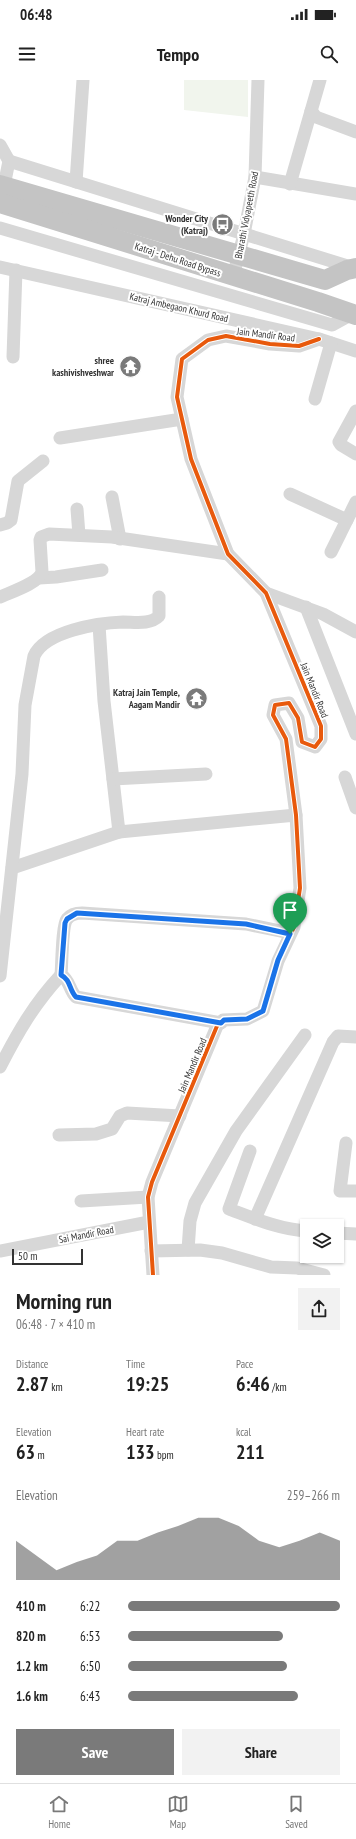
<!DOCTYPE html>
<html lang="en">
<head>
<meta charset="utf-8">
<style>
	:root { --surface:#fff; --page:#f2f2f2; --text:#222; --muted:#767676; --line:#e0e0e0; --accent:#7a7a7a }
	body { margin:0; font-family:"PT Sans Narrow",sans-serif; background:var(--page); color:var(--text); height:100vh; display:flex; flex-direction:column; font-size:15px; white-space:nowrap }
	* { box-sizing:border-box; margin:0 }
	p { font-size:13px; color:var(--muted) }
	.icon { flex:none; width:22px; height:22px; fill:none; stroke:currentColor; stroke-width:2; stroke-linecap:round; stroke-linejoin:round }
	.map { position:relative; height:1195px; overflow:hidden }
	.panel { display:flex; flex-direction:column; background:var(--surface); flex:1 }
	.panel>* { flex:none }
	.buttons { position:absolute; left:300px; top:1139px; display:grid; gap:8px }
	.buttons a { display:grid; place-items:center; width:44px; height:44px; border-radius:0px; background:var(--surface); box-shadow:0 1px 3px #0004; font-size:20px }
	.scale { position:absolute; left:12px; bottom:10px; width:71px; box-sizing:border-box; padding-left:4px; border:2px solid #333; border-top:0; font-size:11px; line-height:14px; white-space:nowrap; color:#333; -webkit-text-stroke:3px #fff; paint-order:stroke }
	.pin { position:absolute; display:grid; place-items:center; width:34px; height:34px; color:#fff; margin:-41px -17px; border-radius:50% 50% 50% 0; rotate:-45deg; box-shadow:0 0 4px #0007 }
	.pin .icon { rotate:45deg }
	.round { display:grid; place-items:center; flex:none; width:42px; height:42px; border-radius:0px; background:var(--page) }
	.head { display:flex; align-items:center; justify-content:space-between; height:68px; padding:0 16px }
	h1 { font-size:22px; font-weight:800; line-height:30px }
	.figures { display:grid; grid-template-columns:repeat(3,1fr); gap:6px; height:68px; padding:4px 16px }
	.figures div { display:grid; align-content:center }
	.figures b { font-size:20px; font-weight:800 }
	.figures small { font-size:11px; font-weight:400 }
	.figures p { font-size:11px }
	.chart { height:112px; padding:8px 16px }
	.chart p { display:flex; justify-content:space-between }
	.chart svg { width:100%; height:72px; margin-top:4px; fill:var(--accent); opacity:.7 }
	.action { display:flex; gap:8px; margin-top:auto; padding:8px 16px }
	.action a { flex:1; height:46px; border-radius:0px; background:var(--accent); color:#fff; font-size:16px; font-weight:800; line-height:46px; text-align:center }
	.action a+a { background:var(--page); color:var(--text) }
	ul { padding:0 16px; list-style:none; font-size:13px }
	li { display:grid; grid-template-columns:64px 48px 1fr; align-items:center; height:30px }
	li i { height:10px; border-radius:5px; background:var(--accent) }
	.status { display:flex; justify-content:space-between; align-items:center; height:28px; padding:0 20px; background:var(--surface); direction:ltr }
	.status svg { height:11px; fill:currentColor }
	header { display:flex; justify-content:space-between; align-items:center; height:52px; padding:0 16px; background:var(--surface); font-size:18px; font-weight:800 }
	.tabs { display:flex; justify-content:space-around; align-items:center; height:56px; border-top:1px solid var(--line); background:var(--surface); font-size:11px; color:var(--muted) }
	.tabs a { display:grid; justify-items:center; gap:2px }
	.tabs .active { color:var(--accent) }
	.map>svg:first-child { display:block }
	.green { fill:#f1f5ed }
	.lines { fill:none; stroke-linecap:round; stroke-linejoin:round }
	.minor { stroke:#d7d7d7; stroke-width:13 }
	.highway { stroke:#c4c4c4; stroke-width:20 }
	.cycleway-casing { stroke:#fff; stroke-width:6 }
	.cycleway { stroke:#e8590c; stroke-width:4 }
	.route-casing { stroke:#fff; stroke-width:8 }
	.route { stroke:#1a73e8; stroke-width:5 }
	.labels { text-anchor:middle; stroke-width:4; stroke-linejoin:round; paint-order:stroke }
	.street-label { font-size:10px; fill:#333; stroke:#fff }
	.poi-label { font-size:10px; font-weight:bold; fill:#333; stroke:#fff; text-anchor:end }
</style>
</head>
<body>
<div class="status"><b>06:48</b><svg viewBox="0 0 49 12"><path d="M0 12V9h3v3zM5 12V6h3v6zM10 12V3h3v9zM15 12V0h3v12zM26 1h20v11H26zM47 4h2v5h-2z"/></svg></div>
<header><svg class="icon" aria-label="menu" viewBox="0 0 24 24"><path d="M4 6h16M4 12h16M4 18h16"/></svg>Tempo<svg class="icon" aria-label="search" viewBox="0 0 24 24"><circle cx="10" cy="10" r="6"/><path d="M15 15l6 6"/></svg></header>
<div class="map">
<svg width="356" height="1195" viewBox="0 0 356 1195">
	<rect width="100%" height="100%" fill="#fff"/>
	<polygon class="green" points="184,0 248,0 248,37 184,30"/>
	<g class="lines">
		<g class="minor">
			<polyline points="311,31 316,37 356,52"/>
			<polyline points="0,65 9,81 4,106"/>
			<polyline points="9,81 354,188"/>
			<polyline points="255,97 356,114"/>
			<polyline points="76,102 83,0"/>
			<polyline points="290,104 320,0"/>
			<polyline points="0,148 332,245 352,234"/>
			<polyline points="0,187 319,259 356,271"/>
			<polyline points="233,197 244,154 255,97 258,0"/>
			<polyline points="13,277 16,190"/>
			<polyline points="315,319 331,263"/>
			<polyline points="356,331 339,362 341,365 356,374"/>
			<polyline points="60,358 182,339"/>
			<polyline points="290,414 347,440"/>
			<polyline points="112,417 120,459"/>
			<polyline points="77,429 79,455"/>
			<polyline points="0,445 7,443 11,440 18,401 43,381"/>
			<polyline points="331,472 356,422"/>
			<polyline points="39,498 56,497 102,490"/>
			<polyline points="266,513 323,534 356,552"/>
			<path d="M0 517C11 512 39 503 42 492L40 460 41 457 49 454 112 457 228 474"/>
			<polyline points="306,527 356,654"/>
			<polyline points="99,545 104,621 119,752 296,735"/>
			<polyline points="345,697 356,728"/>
			<polyline points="113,699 206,694"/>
			<polyline points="12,788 119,752"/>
			<path d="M0 896 22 694 25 625 34 576C45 551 98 543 123 542 135 542 150 545 159 536V517"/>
			<path d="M221 943 76 917C69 910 70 900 61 895 62 884 62 845 67 839 71 834 77 833 82 833L246 844 290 853"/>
			<path d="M0 987C18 952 34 924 61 895"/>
			<polyline points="59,1055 96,1054 112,1049 120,1036 127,1033 180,1036"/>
			<polyline points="346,1063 340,1111 356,1111"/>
			<path d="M250 1071 229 1129C253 1138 281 1150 307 1151"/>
			<polyline points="81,1121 148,1117"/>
			<polyline points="255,1139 333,962 338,956 356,957"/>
			<polyline points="337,1153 356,1154"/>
			<polyline points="188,1170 190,1141 195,1123 236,1051 305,955"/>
			<polyline points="0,1171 149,1142"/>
			<polyline points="151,1171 200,1170 222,1173 271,1187 297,1188 324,1195"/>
			<polyline points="153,1195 148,1117 152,1102 217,946 223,940 247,939 263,931 278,881 294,847 300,808 296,735 286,659 273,635 275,625 289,623 298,638 302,662 315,667 321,659 321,646 266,513 228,474 191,379 177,317 182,279 208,260 226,256 270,264 299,266 319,259"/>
		</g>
		<g class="highway">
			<polyline points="0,105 325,200 347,190 356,188"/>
			<polyline points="0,123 318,222 356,235"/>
		</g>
		<defs>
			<polyline id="cycleway" points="153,1195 148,1117 152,1102 217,946 223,940 247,939 263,931 278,881 294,847 300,808 296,735 286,659 273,635 275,625 289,623 298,638 302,662 315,667 321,659 321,646 266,513 228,474 191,379 177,317 182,279 208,260 226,256 270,264 299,266 319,259"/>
		</defs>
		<use href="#cycleway" class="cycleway-casing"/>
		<use href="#cycleway" class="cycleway"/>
	</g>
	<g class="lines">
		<defs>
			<path id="route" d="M77 833 246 844 290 854 278 880 263 931 247 939 224 940 221 943 76 917C69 910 71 900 61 895L65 843 67 839Z"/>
		</defs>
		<use href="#route" class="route-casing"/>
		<use href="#route" class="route"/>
	</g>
	<defs>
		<symbol id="bus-disc" viewBox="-11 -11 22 22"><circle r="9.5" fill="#7a7a7a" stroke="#fff"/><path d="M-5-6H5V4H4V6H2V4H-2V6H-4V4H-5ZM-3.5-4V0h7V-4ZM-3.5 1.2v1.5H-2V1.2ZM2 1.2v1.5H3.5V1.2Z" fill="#fff"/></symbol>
		<symbol id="temple-disc" viewBox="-11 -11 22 22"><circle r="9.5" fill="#7a7a7a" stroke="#fff"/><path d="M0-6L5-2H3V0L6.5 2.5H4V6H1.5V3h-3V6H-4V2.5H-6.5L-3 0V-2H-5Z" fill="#fff"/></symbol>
	</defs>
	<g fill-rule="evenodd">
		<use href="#bus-disc" x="210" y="132" width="25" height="25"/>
		<use href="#temple-disc" x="118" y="274" width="25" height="25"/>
		<use href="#temple-disc" x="184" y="606" width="25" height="25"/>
	</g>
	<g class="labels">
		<g class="street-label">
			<text transform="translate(246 135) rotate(-79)" y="4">Bharathi Vidyapeeth Road</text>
			<text transform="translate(178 179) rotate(18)" y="4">Katraj - Dehu Road Bypass</text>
			<text transform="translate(179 227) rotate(13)" y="4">Katraj Ambegaon Khurd Road</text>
			<text transform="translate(266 254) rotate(7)" y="4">Jain Mandir Road</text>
			<text transform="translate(315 610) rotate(68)" y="4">Jain Mandir Road</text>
			<text transform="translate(192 985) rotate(-67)" y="4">Jain Mandir Road</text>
			<text transform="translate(86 1154) rotate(-11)" y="4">Sai Mandir Road</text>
		</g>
		<g class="poi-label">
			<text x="208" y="142">Wonder City<tspan x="208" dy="12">(Katraj)</tspan></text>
			<text x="114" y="284">shree<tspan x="114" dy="12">kashivishveshwar</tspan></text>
			<text x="180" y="616">Katraj Jain Temple,<tspan x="180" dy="12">Aagam Mandir</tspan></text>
		</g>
	</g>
</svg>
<div class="buttons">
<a><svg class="icon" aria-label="layers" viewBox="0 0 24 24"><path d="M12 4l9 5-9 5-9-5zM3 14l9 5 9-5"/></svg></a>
</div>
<div class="scale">50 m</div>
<div class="pin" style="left:290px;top:854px;background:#1e9e55"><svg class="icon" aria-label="arrive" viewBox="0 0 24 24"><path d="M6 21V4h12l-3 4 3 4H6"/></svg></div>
</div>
<section class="panel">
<div class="head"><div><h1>Morning run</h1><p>06:48 · 7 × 410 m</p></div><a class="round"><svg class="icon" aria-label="share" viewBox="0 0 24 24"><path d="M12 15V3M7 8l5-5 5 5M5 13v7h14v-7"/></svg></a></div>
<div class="figures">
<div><p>Distance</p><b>2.87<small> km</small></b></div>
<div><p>Time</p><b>19:25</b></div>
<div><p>Pace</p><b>6:46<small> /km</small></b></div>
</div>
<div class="figures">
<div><p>Elevation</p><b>63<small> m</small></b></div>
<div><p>Heart rate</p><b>133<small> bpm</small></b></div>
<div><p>kcal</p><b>211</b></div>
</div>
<div class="chart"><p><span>Elevation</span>259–266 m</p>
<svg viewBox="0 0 160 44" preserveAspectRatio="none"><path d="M0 44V20L10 29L20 38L30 33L40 29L50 20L60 20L70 15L80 11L90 6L100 6L110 11L120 20L130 24L140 20L150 15L160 20V44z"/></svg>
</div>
<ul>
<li><b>410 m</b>6:22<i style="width:100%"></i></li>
<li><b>820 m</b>6:53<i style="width:73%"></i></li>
<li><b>1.2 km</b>6:50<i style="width:75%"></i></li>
<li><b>1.6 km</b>6:43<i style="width:80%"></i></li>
</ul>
<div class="action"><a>Save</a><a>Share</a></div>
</section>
<nav class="tabs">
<a class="active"><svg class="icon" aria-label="home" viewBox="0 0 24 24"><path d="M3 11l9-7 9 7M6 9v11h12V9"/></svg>Home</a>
<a><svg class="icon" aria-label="map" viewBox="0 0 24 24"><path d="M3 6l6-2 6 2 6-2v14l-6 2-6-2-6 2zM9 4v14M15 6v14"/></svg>Map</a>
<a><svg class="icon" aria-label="saved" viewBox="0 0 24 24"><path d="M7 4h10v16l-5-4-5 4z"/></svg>Saved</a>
</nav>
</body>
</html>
